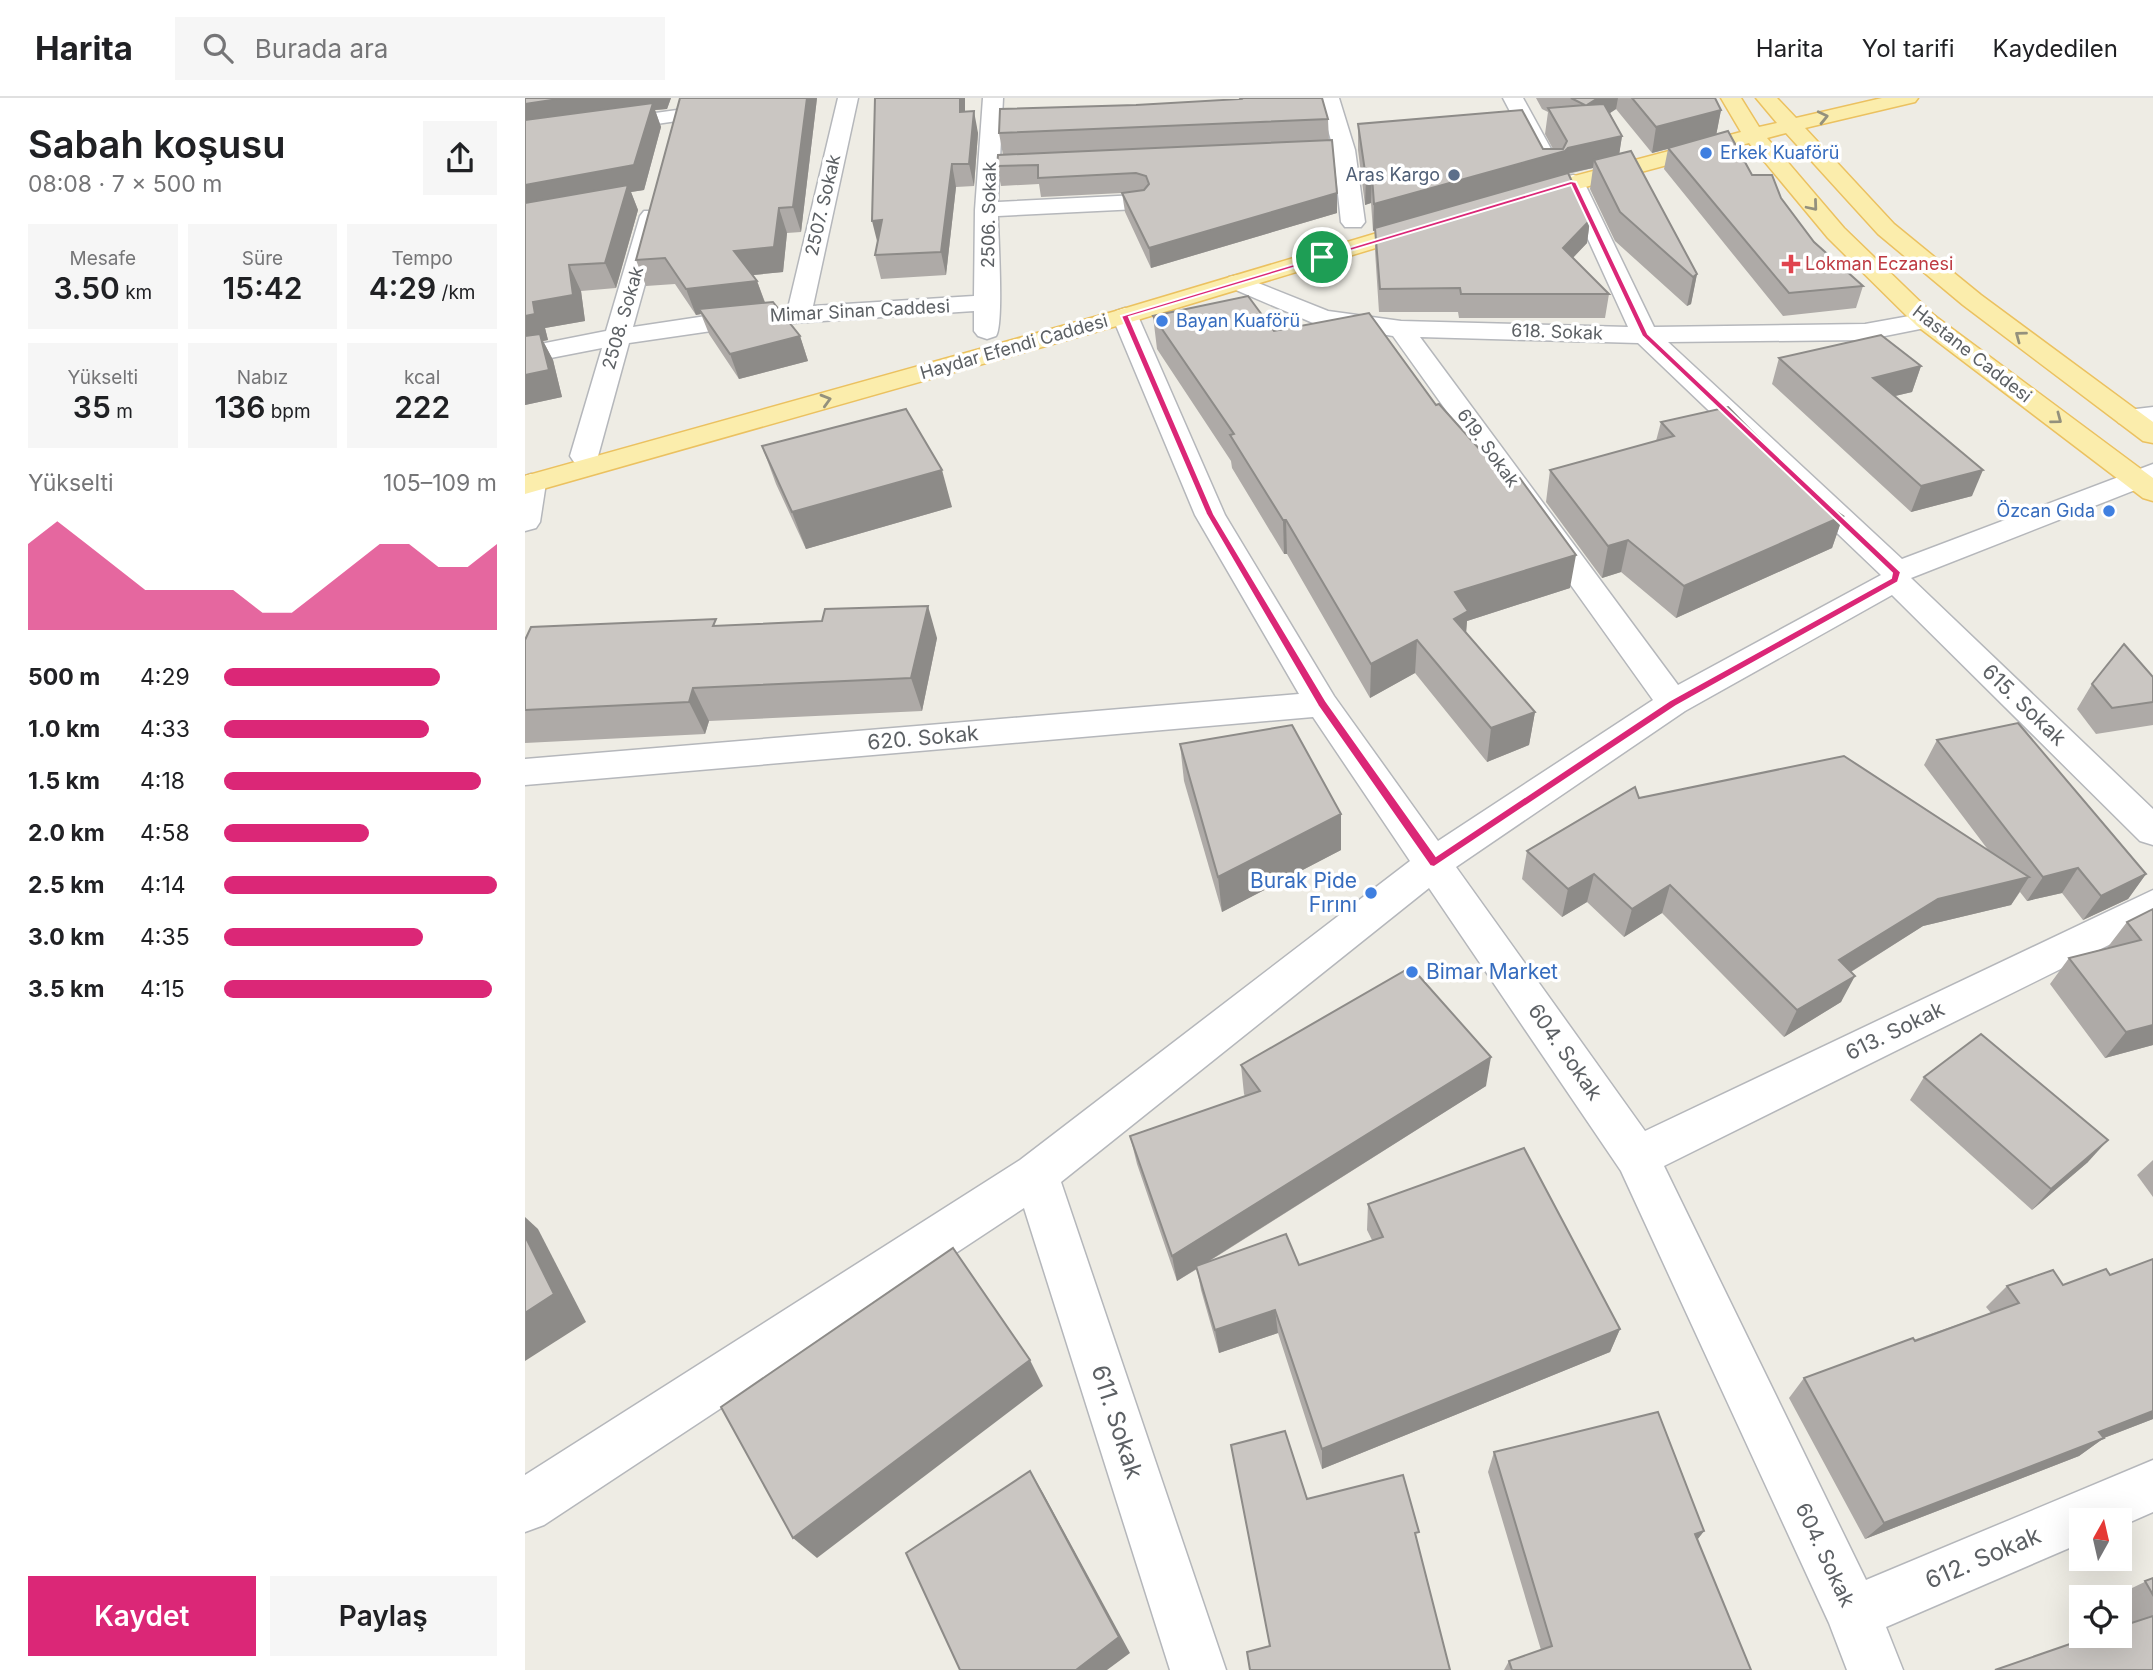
<!DOCTYPE html>
<html lang="tr">
<head>
<meta charset="utf-8">
<style>
	:root { --surface:#fff; --page:#f6f6f6; --text:#202124; --muted:#757577; --line:#e0e0e0; --accent:#db2777 }
	body { margin:0; font-family:Inter,sans-serif; background:var(--page); color:var(--text); height:100vh; display:flex; flex-direction:column; font-size:26px; white-space:nowrap }
	* { box-sizing:border-box; margin:0 }
	p { font-size:23px; color:var(--muted) }
	.icon { flex:none; width:38px; height:38px; fill:none; stroke:currentColor; stroke-width:2; stroke-linecap:round; stroke-linejoin:round }
	.map { position:relative; flex:1; overflow:hidden }
	.side { display:flex; flex-direction:column; background:var(--surface); width:525px }
	.side>* { flex:none }
	.needle { width:46px; rotate:8deg }
	.fabs { position:absolute; left:1544px; top:1410px; display:grid; gap:14px }
	.fabs a { display:grid; place-items:center; width:63px; height:63px; border-radius:0px; background:var(--surface); box-shadow:0 7px 28px #0002; font-size:35px }
	.pin { position:absolute; display:grid; place-items:center; width:60px; height:60px; color:#fff; margin:-30px; border:4px solid #fff; border-radius:50%; box-shadow:0 2px 7px #0007 }
	.round { display:grid; place-items:center; flex:none; width:74px; height:74px; border-radius:0px; background:var(--page) }
	.head { display:flex; align-items:center; justify-content:space-between; height:119px; padding:0 28px }
	h1 { font-size:38px; font-weight:600; line-height:52px }
	.metrics { display:grid; grid-template-columns:repeat(3,1fr); gap:10px; height:119px; padding:7px 28px }
	.metrics div { display:grid; align-content:center; border-radius:0px; background:var(--page); text-align:center }
	.metrics b { font-size:30px; font-weight:600 }
	.metrics small { font-size:19px; font-weight:400 }
	.metrics p { font-size:19px }
	.chart { height:196px; padding:14px 28px }
	.chart p { display:flex; justify-content:space-between }
	.chart svg { width:100%; height:126px; margin-top:7px; fill:var(--accent); opacity:.7 }
	.cta { display:flex; gap:14px; margin-top:auto; padding:14px 28px }
	.cta a { flex:1; height:80px; border-radius:0px; background:var(--accent); color:#fff; font-size:28px; font-weight:600; line-height:80px; text-align:center }
	.cta a+a { background:var(--page); color:var(--text) }
	ul { padding:0 28px; list-style:none; font-size:23px }
	li { display:grid; grid-template-columns:112px 84px 1fr; align-items:center; height:52px }
	li i { height:18px; border-radius:9px; background:var(--accent) }
	header { display:flex; align-items:center; gap:42px; box-sizing:border-box; height:98px; padding:0 35px; background:var(--surface); border-bottom:2px solid var(--line) }
	header strong { font-size:33px }
	nav { display:flex; gap:38px; margin-inline-start:auto; font-size:24px }
	.search { width:490px; height:63px; background:var(--page); display:flex; align-items:center; gap:18px; box-sizing:border-box; padding:0 24px; border-radius:0px; color:var(--muted); font-size:26px }
	main { display:flex; flex:1; min-height:0 }
	.map>svg:first-child { display:block }
	.lines { fill:none; stroke-linecap:round; stroke-linejoin:round }
	.minor-casing { stroke:#b5b7bb; stroke-width:3 }
	.major-casing { stroke:#ebc160; stroke-width:3 }
	.minor { fill:#fff; fill-rule:evenodd }
	.major { fill:#fbedac; fill-rule:evenodd }
	.wall { fill:#aeaaa7 }
	.shaded-wall { fill:#8d8b88 }
	.building { fill:#cac6c2; stroke:#8d8b88; stroke-width:2 }
	.oneway { stroke:#94917d }
	.route { fill:#db2777; stroke:#fff; stroke-width:2; fill-rule:evenodd }
	.shop-dot { fill:#3f7fe0; stroke:#fff; stroke-width:2.5 }
	.service-dot { fill:#5c6f8a; stroke:#fff; stroke-width:2.5 }
	.health-dot { fill:#e0444e; stroke:#fff; stroke-width:2.5 }
	.labels { text-anchor:middle; stroke-width:7; stroke-linejoin:round; paint-order:stroke }
	.far-shop-label { font-size:18px; fill:#366cbe; stroke:#fff; text-anchor:start }
	.far-service-label { font-size:18px; fill:#4e5e75; stroke:#fff; text-anchor:end }
	.far-street-label { font-size:18px; fill:#5c6064; stroke:#fff }
	.far-health-label { font-size:18px; fill:#be3a42; stroke:#fff; text-anchor:start }
	.street-label { font-size:21px; fill:#5c6064; stroke:#fff }
	.shop-label { font-size:21px; fill:#366cbe; stroke:#fff; text-anchor:end }
	.near-street-label { font-size:24px; fill:#5c6064; stroke:#fff }
</style>
</head>
<body>
<header>
<strong>Harita</strong>
<div class="search"><svg class="icon" aria-label="search" viewBox="0 0 24 24"><circle cx="10" cy="10" r="6"/><path d="M15 15l6 6"/></svg>Burada ara</div>
<nav><a>Harita</a><a>Yol tarifi</a><a>Kaydedilen</a></nav>
</header>
<main>
<section class="side">
<div class="head"><div><h1>Sabah koşusu</h1><p>08:08 · 7 × 500 m</p></div><a class="round"><svg class="icon" aria-label="share" viewBox="0 0 24 24"><path d="M12 15V3M7 8l5-5 5 5M5 13v7h14v-7"/></svg></a></div>
<div class="metrics">
<div><p>Mesafe</p><b>3.50<small> km</small></b></div>
<div><p>Süre</p><b>15:42</b></div>
<div><p>Tempo</p><b>4:29<small> /km</small></b></div>
</div>
<div class="metrics">
<div><p>Yükselti</p><b>35<small> m</small></b></div>
<div><p>Nabız</p><b>136<small> bpm</small></b></div>
<div><p>kcal</p><b>222</b></div>
</div>
<div class="chart"><p><span>Yükselti</span>105–109 m</p>
<svg viewBox="0 0 160 44" preserveAspectRatio="none"><path d="M0 44V14L10 6L20 14L30 22L40 30L50 30L60 30L70 30L80 38L90 38L100 30L110 22L120 14L130 14L140 22L150 22L160 14V44z"/></svg>
</div>
<ul>
<li><b>500 m</b>4:29<i style="width:79%"></i></li>
<li><b>1.0 km</b>4:33<i style="width:75%"></i></li>
<li><b>1.5 km</b>4:18<i style="width:94%"></i></li>
<li><b>2.0 km</b>4:58<i style="width:53%"></i></li>
<li><b>2.5 km</b>4:14<i style="width:100%"></i></li>
<li><b>3.0 km</b>4:35<i style="width:73%"></i></li>
<li><b>3.5 km</b>4:15<i style="width:98%"></i></li>
</ul>
<div class="cta"><a>Kaydet</a><a>Paylaş</a></div>
</section>
<div class="map">
<svg width="1628" height="1572" viewBox="0 0 1628 1572">
	<rect width="100%" height="100%" fill="#eeece4"/>
	<g class="lines">
		<defs>
			<g id="minor">
				<path d="M313 0H333L288 208 449 198 450 112 458 0H478L475 61 525 58 533 60 536 65 533 70 525 72 474 74 473 104 613 97 621 99 624 104 621 109 613 111 473 118C473 140 479 226 471 238L462 241 453 238 449 233V213L221 228 104 245 73 358 69 364 59 367 49 364 45 358 77 250 0 265V249L81 233 115 118 119 113H135L139 118 108 229 221 212 263 210Z"/>
				<polygon points="794,0 814,0 830,52 840,124 836,129 820,129 816,124 809,59 757,60 749,59 746,54 749,49 757,48 807,46"/>
				<polygon points="978,0 998,0 1031,60 1028,65 1012,65"/>
				<polygon points="152,12 159,14 162,18 159,22 0,45 0,33"/>
				<path d="M1048 77 1056 79 1059 84 1129 229 1340 226 1401 215 1410 218 1414 223 1410 228 1340 242 1143 244 1377 461 1628 366V385L1386 480 1628 711V747L1615 743 1367 497 1160 613 931 769 1120 1033 1628 792V825L1139 1068 1341 1482 1628 1362V1414L1594 1429V1423H1556V1445L1361 1529 1378 1572H1322L1304 1525 1096 1073 904 790 536 1084 701 1572H645L499 1110 19 1427 0 1434V1377L495 1062 885 763 788 619 0 687V661L774 596 670 417 587 218 591 213 600 210 609 213 613 218 700 417 809 598 913 743 1128 602 868 238 788 225 704 189 701 184 704 179 713 177 803 213 876 223 1103 229 1037 84 1040 79ZM895 239 1113 245 1356 477 1153 587Z"/>
				<polygon points="1628,309 1628,325 1604,327 1594,325 1590,319 1594,313"/>
				<polygon points="6,376 16,379 21,385 15,424 11,430 0,433 0,378"/>
			</g>
			<g id="major">
				<polygon points="1196,0 1216,0 1234,29 1252,25 1231,0 1252,0 1271,20 1357,0 1393,0 1390,4 1280,30 1369,126 1456,197 1628,324 1628,345 1618,343 1438,207 1353,136 1261,35 1242,40 1319,130 1410,218 1628,380 1628,403 1618,400 1392,228 1303,140 1224,45 997,106 989,104 986,99 989,94 1216,34"/>
				<polygon points="899,121 907,123 911,128 907,133 609,223 0,396 0,378 591,213"/>
			</g>
		</defs>
		<use href="#minor" class="minor-casing"/>
		<use href="#major" class="major-casing"/>
		<use href="#minor" class="minor"/>
		<use href="#major" class="major"/>
	</g>
	<g class="wall">
		<polygon points="0,0 146,0 142,11 130,12 136,29 119,92 106,94 113,112 91,190 56,193 60,223 20,230 23,242 18,243 28,262 37,299 0,307"/>
		<polygon points="292,0 276,134 262,135 258,174 228,177 232,183 240,204 275,238 283,263 214,281 184,236 176,216 171,217 150,186 121,188 111,162"/>
		<polygon points="440,0 440,14 453,35 449,88 431,89 421,177 356,181 350,157"/>
		<polygon points="1011,0 1190,0 1196,12 1191,37 1227,77 1256,100 1289,144 1338,188 1331,210 1258,218 1139,71 1143,51 1127,55 1091,11 1085,15 1097,38 1094,56 1172,176 1166,206 1162,208 1090,143 1065,91 1068,70 1043,76 1065,122 1062,145 1048,160 1084,196 1080,220 934,220 933,214 854,214 850,153 850,132 848,133 846,105 840,107 833,52 833,26 1018,51 1028,51 1020,36 1023,14 1017,11"/>
		<polygon points="716,1 803,21 804,43 812,95 812,115 626,170 600,114 597,95 516,99 514,86 476,88 472,68 478,57 474,35 611,7"/>
		<polygon points="628,218 749,233 1045,490 942,523 941,535 1010,614 1004,647 962,664 890,575 845,600 762,456 759,456 707,370 706,363 632,251"/>
		<polygon points="1254,260 1396,268 1387,294 1370,298 1447,398 1386,414 1247,286"/>
		<polygon points="1136,324 1293,401 1318,418 1307,450 1151,520 1096,474 1077,480 1021,404 1025,372 1131,343"/>
		<polygon points="237,348 427,409 281,451 251,386"/>
		<polygon points="194,528 412,540 397,613 184,623 180,636 0,645 0,542"/>
		<polygon points="1628,579 1628,627 1571,636 1552,611 1567,586"/>
		<polygon points="1412,642 1621,776 1603,801 1558,822 1537,795 1502,803 1495,794 1486,807 1398,828 1326,874 1316,904 1259,939 1137,815 1099,839 1062,804 1037,819 997,781 1002,753 1114,700 1464,753 1399,667"/>
		<polygon points="655,646 816,752 697,814 659,683"/>
		<polygon points="1628,811 1628,947 1580,960 1525,886 1544,860 1582,850 1602,824"/>
		<polygon points="716,967 961,988 683,1164 774,1167 847,1142 842,1132 843,1106 1095,1231 1085,1254 797,1371 753,1235 694,1255 676,1192 672,1171 652,1183 612,1066 605,1038 720,998 719,996"/>
		<polygon points="1399,979 1563,1064 1507,1112 1385,1002"/>
		<polygon points="1628,1062 1628,1099 1612,1077"/>
		<polygon points="1628,1161 1628,1321 1579,1340 1554,1358 1340,1441 1264,1300 1279,1280 1466,1215 1461,1209 1482,1188 1538,1187 1585,1177"/>
		<polygon points="969,1354 1179,1433 1172,1442 1226,1572 979,1572 984,1563 1016,1552 963,1374"/>
		<polygon points="1628,1480 1628,1572 1594,1521 1594,1500 1586,1500"/>
	</g>
	<g class="shaded-wall">
		<polygon points="40,0 146,0 142,11 130,12 136,29 119,92 106,94 113,112 91,190 80,165 0,114 0,6"/>
		<polygon points="282,0 292,0 276,134 268,109"/>
		<polygon points="435,0 440,0 440,36 435,14"/>
		<polygon points="1073,0 1093,0 1091,11 1058,33 1062,7"/>
		<polygon points="1196,12 1191,38 1127,55 1131,29"/>
		<polygon points="449,13 453,35 449,88 444,66"/>
		<polygon points="1097,38 1093,64 1069,62 1068,70 1039,76 1037,79 848,133 849,106 1043,50"/>
		<polygon points="427,66 431,89 421,177 416,154"/>
		<polygon points="847,78 846,105 840,107 841,80"/>
		<polygon points="812,95 812,115 626,170 624,150"/>
		<polygon points="254,110 262,135 258,174 218,178 209,153"/>
		<polygon points="357,122 353,147 347,123"/>
		<polygon points="1065,122 1062,145 1035,173 1038,150"/>
		<polygon points="44,167 56,193 60,223 20,230 23,242 18,243 28,262 37,299 0,307 0,218 8,204"/>
		<polygon points="1172,176 1166,206 1162,208 1168,179"/>
		<polygon points="232,183 241,208 174,211 176,216 171,217 161,191"/>
		<polygon points="275,238 283,263 214,281 205,256"/>
		<polygon points="1396,268 1387,294 1340,305 1348,280"/>
		<polygon points="417,372 427,409 281,451 267,414"/>
		<polygon points="1458,372 1447,398 1386,414 1396,388"/>
		<polygon points="1318,418 1307,450 1151,520 1159,488"/>
		<polygon points="758,422 761,422 762,456 759,456"/>
		<polygon points="1103,442 1096,474 1077,480 1083,448"/>
		<polygon points="1051,457 1045,490 942,523 940,547 928,528 930,494"/>
		<polygon points="403,508 412,540 397,613 386,580"/>
		<polygon points="892,542 890,575 845,600 846,566"/>
		<polygon points="168,590 184,623 180,636 164,604"/>
		<polygon points="1010,614 1004,647 962,664 966,630"/>
		<polygon points="816,716 816,752 697,814 693,779"/>
		<polygon points="1553,770 1537,795 1502,803 1518,779"/>
		<polygon points="1069,776 1062,804 1037,819 1043,791"/>
		<polygon points="1621,776 1603,801 1558,822 1576,798"/>
		<polygon points="1504,779 1486,807 1398,828 1300,890 1314,862 1413,801"/>
		<polygon points="1145,787 1137,815 1099,839 1107,811"/>
		<polygon points="1330,878 1316,904 1259,939 1272,912"/>
		<polygon points="1628,927 1628,947 1580,960 1601,934"/>
		<polygon points="966,959 961,988 652,1183 647,1158"/>
		<polygon points="1583,1042 1563,1064 1507,1112 1526,1091"/>
		<polygon points="0,1119 13,1131 61,1224 0,1263"/>
		<polygon points="750,1212 753,1235 694,1255 690,1232"/>
		<polygon points="1095,1231 1085,1254 797,1371 797,1351"/>
		<polygon points="505,1262 518,1288 292,1460 268,1440"/>
		<polygon points="1628,1313 1628,1321 1558,1348 1579,1340 1554,1358 1340,1441 1359,1425 1574,1334"/>
		<polygon points="505,1373 518,1395 605,1555 582,1572 551,1572"/>
		<polygon points="1179,1433 1165,1451 1170,1436"/>
	</g>
	<g class="building">
		<polygon points="0,0 40,0 0,6"/>
		<polygon points="155,0 282,0 268,109 254,110 249,149 209,153 232,183 161,191 140,160 111,162"/>
		<polygon points="350,0 435,0 435,14 449,13 444,66 427,66 416,154 350,157 357,122 347,123"/>
		<polygon points="715,0 797,0 803,21 474,35 475,11 611,7 716,1"/>
		<polygon points="1046,0 1073,0 1062,7 1079,6 1097,38 1043,50 1040,53 849,106 847,78 841,80 833,26 997,12 1018,51 1038,51 1042,43 1023,10 1060,7"/>
		<polygon points="1107,0 1190,0 1196,12 1131,29"/>
		<polygon points="128,5 109,67 0,87 0,22"/>
		<polygon points="1203,33 1227,77 1247,77 1256,100 1289,144 1338,188 1264,195 1143,50"/>
		<polygon points="807,42 812,95 624,150 597,95 619,92 624,86 621,78 611,75 513,80 513,67 472,68 473,57"/>
		<polygon points="1106,53 1172,176 1168,179 1095,114 1069,62"/>
		<polygon points="1043,75 1065,122 1038,150 1084,196 936,196 935,190 855,191 850,130"/>
		<polygon points="103,87 80,165 44,167 48,197 8,204 10,216 0,218 0,105"/>
		<polygon points="723,198 749,233 844,215 911,307 914,306 982,382 994,379 1051,457 930,494 943,513 929,521 1010,614 966,630 892,542 846,566 761,422 758,422 705,337 709,336 628,218"/>
		<polygon points="248,204 275,238 205,256 174,211"/>
		<polygon points="15,236 24,272 0,277 0,238"/>
		<polygon points="1356,237 1396,268 1348,280 1458,372 1396,388 1254,260"/>
		<polygon points="1203,309 1293,401 1318,418 1159,488 1103,442 1083,448 1025,372 1149,338 1136,324"/>
		<polygon points="381,311 417,372 267,414 237,348"/>
		<polygon points="403,508 386,580 168,590 164,604 0,612 0,542 6,529 191,521 188,528 297,523 300,511"/>
		<polygon points="1599,546 1628,579 1628,604 1587,610 1567,586"/>
		<polygon points="1493,625 1621,776 1576,798 1553,770 1518,779 1412,642"/>
		<polygon points="767,627 816,716 693,779 655,646"/>
		<polygon points="1319,658 1504,779 1413,801 1314,862 1330,878 1272,912 1145,787 1107,811 1069,776 1043,791 1002,753 1110,689 1114,700"/>
		<polygon points="1628,811 1628,927 1601,934 1544,860 1616,842 1602,824"/>
		<polygon points="886,869 966,959 647,1158 605,1038 735,993 716,967"/>
		<polygon points="1456,936 1583,1042 1526,1091 1399,979"/>
		<polygon points="999,1050 1095,1231 797,1351 750,1212 690,1232 671,1168 761,1136 774,1167 858,1139 843,1106"/>
		<polygon points="0,1138 29,1196 0,1215"/>
		<polygon points="428,1150 505,1262 268,1440 196,1309"/>
		<polygon points="1628,1161 1628,1313 1574,1334 1579,1340 1359,1425 1279,1280 1388,1240 1390,1243 1494,1205 1482,1188 1528,1172 1538,1187 1581,1171 1585,1177"/>
		<polygon points="1133,1314 1179,1433 1170,1436 1226,1572 987,1572 984,1563 1027,1548 969,1354"/>
		<polygon points="760,1333 782,1401 878,1377 894,1434 890,1435 925,1572 725,1572 722,1554 745,1548 706,1347"/>
		<polygon points="505,1373 594,1539 551,1572 435,1572 381,1455"/>
		<polygon points="1628,1480 1628,1497 1620,1483"/>
		<polygon points="1628,1518 1628,1572 1470,1572 1568,1538 1594,1538 1594,1529"/>
	</g>
	<defs><path id="oneway-chevron" d="M-2-3.5L2.5 0L-2 3.5" fill="none" stroke-width="1.6" stroke-linecap="round" stroke-linejoin="round" transform="scale(1.75)"/></defs>
	<g class="oneway">
		<use href="#oneway-chevron" transform="translate(1298 19) rotate(-13)"/>
		<use href="#oneway-chevron" transform="translate(1288 108) rotate(50)"/>
		<use href="#oneway-chevron" transform="translate(1495 238) rotate(-143)"/>
		<use href="#oneway-chevron" transform="translate(301 302) rotate(-16)"/>
		<use href="#oneway-chevron" transform="translate(1532 321) rotate(37)"/>
	</g>
	<path class="route" d="M1046 83 1051 84 1123 236 1376 474 1373 484 1151 608 909 769 905 768 793 608 681 416 596 218ZM1046 87 1117 238 1367 475 1366 480 1144 603 911 758 801 603 689 416 604 219Z"/>
	<g class="shop-dot">
		<circle cx="1181" cy="55" r="7"/>
		<circle cx="637" cy="223" r="7"/>
		<circle cx="1584" cy="413" r="7"/>
		<circle cx="846" cy="795" r="7"/>
		<circle cx="887" cy="874" r="7"/>
	</g>
	<circle class="service-dot" cx="929" cy="77" r="7"/>
	<path class="health-dot" d="M1262.5 155.5h7v7h7v7h-7v7h-7v-7h-7v-7h7z"/>
	<g class="labels">
		<g class="far-shop-label">
			<text x="1195" y="61">Erkek Kuaförü</text>
			<text x="651" y="229">Bayan Kuaförü</text>
			<text x="1570" y="419" text-anchor="end">Özcan Gıda</text>
		</g>
		<g class="far-service-label">
			<text x="915" y="83">Aras Kargo</text>
		</g>
		<g class="far-street-label">
			<text transform="translate(298 107) rotate(-77)" y="6">2507. Sokak</text>
			<text transform="translate(464 117) rotate(-89)" y="6">2506. Sokak</text>
			<text transform="translate(335 213) rotate(-3)" y="6">Mimar Sinan Caddesi</text>
			<text transform="translate(98 220) rotate(-74)" y="6">2508. Sokak</text>
			<text transform="translate(1032 234) rotate(2)" y="6">618. Sokak</text>
			<text transform="translate(489 249) rotate(-16)" y="6">Haydar Efendi Caddesi</text>
			<text transform="translate(1447 256) rotate(38)" y="6">Hastane Caddesi</text>
			<text transform="translate(963 350) rotate(54)" y="6">619. Sokak</text>
		</g>
		<g class="far-health-label">
			<text x="1280" y="172">Lokman Eczanesi</text>
		</g>
		<g class="street-label">
			<text transform="translate(1499 607) rotate(44)" y="7">615. Sokak</text>
			<text transform="translate(398 640) rotate(-5)" y="7">620. Sokak</text>
			<text transform="translate(1370 933) rotate(-26)" y="7">613. Sokak</text>
			<text transform="translate(1040 954) rotate(55)" y="7">604. Sokak</text>
			<text transform="translate(1300 1457) rotate(65)" y="7">604. Sokak</text>
		</g>
		<g class="shop-label">
			<text x="832" y="790">Burak Pide<tspan x="832" dy="24">Fırını</tspan></text>
			<text x="901" y="881" text-anchor="start">Bimar Market</text>
		</g>
		<g class="near-street-label">
			<text transform="translate(592 1324) rotate(72)" y="8">611. Sokak</text>
			<text transform="translate(1458 1460) rotate(-23)" y="8">612. Sokak</text>
		</g>
	</g>
</svg>
<div class="fabs">
<a><svg class="needle" viewBox="-14 -14 28 28"><path d="M0-13l5 13h-10z" fill="#e53935"/><path d="M0 13l5-13h-10z" fill="#757577"/></svg></a>
<a><svg class="icon" aria-label="locate" viewBox="0 0 24 24"><circle cx="12" cy="12" r="6"/><path d="M12 2v4M12 18v4M2 12h4M18 12h4"/></svg></a>
</div>
<div class="pin" style="left:797px;top:159px;background:#1e9e55"><svg class="icon" aria-label="arrive" viewBox="0 0 24 24"><path d="M6 21V4h12l-3 4 3 4H6"/></svg></div>
</div>
</main>
</body>
</html>
